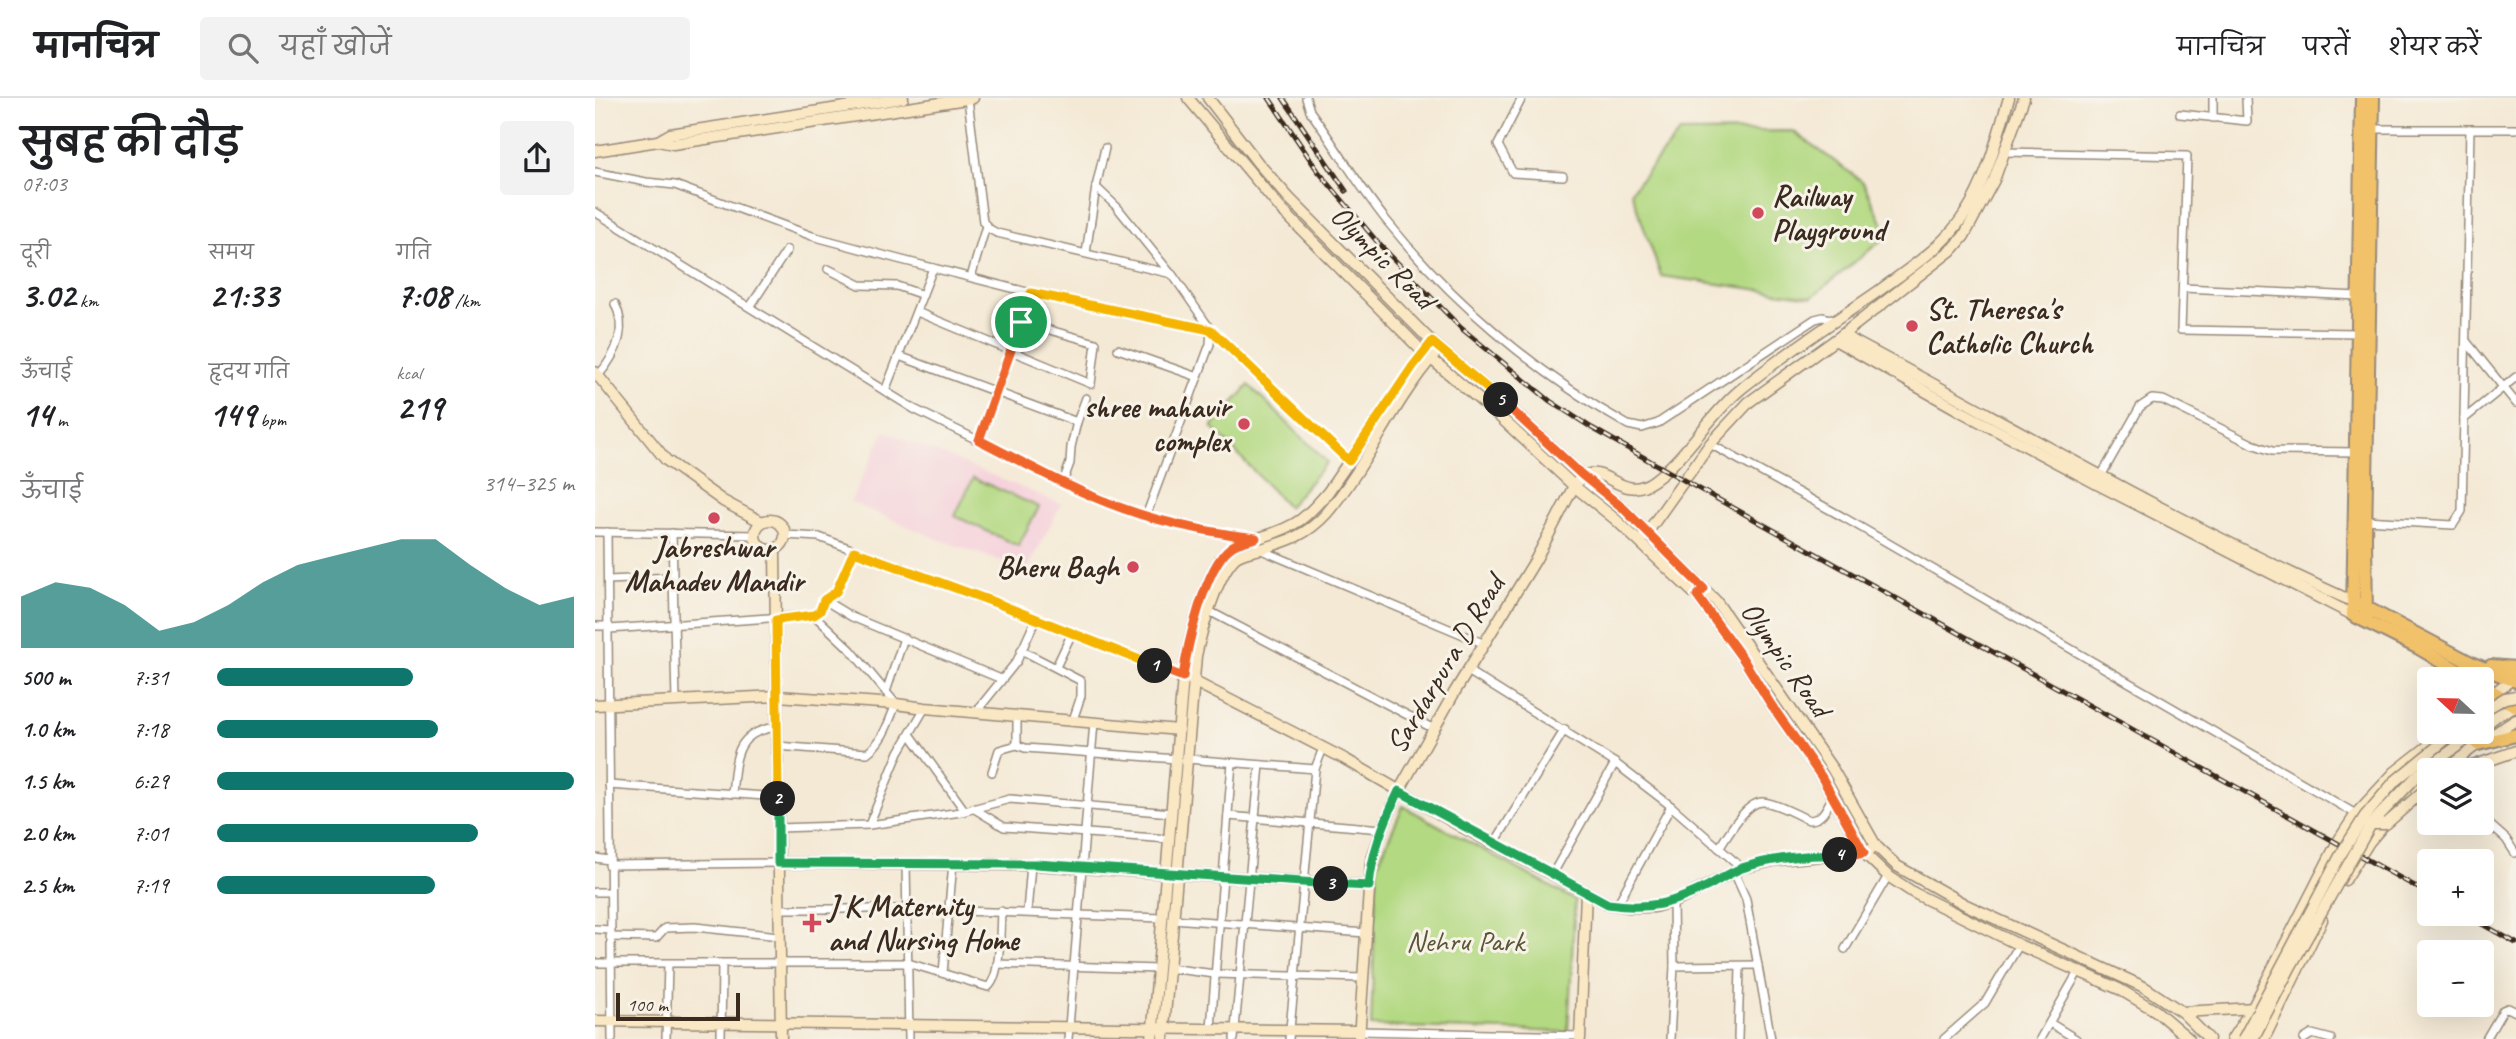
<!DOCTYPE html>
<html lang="hi">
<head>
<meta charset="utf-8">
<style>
	:root { --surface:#fff; --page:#f2f2f2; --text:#202124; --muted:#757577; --line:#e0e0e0; --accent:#0f766e }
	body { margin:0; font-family:Caveat,"Playpen Sans Deva",sans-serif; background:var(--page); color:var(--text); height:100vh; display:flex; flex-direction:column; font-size:26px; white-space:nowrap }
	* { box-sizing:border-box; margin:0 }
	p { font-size:23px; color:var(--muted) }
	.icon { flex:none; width:38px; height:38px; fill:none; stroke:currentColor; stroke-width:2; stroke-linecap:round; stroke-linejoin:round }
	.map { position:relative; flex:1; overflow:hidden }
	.side { display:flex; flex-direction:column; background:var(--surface); width:595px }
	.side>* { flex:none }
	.needle { width:46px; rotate:292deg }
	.fabs { position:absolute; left:1822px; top:569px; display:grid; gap:14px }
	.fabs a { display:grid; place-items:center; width:77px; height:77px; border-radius:7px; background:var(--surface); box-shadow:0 7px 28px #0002; font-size:35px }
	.scale { position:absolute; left:21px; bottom:18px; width:124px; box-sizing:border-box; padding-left:7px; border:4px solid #3b2a1e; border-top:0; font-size:19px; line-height:24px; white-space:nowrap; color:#3b2a1e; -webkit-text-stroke:5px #f7f3e8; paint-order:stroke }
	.pin { position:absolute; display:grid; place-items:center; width:60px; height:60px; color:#fff; margin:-30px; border:4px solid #fff; border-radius:50%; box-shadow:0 2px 7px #0007 }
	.km { position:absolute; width:35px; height:35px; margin:-18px; border-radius:50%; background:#222; color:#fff; font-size:19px; line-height:35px; text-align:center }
	.round { display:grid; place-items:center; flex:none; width:74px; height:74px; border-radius:7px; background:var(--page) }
	.headline { display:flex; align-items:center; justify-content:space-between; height:119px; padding:0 21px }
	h1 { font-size:38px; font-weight:600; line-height:52px }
	.metrics { display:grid; grid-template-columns:repeat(3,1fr); gap:10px; height:119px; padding:7px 21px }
	.metrics div { display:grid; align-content:center }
	.metrics b { font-size:35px; font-weight:600 }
	.metrics small { font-size:19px; font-weight:400 }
	.metrics p { font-size:19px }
	.chart { height:196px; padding:14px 21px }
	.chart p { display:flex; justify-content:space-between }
	.chart svg { width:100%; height:126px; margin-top:7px; fill:var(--accent); opacity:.7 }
	ul { padding:0 21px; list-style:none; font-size:23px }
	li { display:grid; grid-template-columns:112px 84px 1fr; align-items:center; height:52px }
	li i { height:18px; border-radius:9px; background:var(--accent) }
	header { display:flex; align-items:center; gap:42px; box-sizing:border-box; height:98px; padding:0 35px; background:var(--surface); border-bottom:2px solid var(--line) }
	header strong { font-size:33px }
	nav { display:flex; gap:38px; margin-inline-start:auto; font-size:24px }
	.search { width:490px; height:63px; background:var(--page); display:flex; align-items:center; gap:18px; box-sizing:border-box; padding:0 24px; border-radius:7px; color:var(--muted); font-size:26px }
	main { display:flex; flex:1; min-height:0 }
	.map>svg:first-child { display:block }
	.built { fill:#f5cfda }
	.green { fill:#b3d982; stroke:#778250; stroke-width:2 }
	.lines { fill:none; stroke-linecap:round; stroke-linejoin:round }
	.street-casing { stroke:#988a7a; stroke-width:10 }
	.secondary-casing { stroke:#988a7a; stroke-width:13 }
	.highway-casing { stroke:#988a7a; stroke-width:16 }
	.street { stroke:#fff; stroke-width:7 }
	.secondary { stroke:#fae7c3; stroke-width:10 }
	.highway { stroke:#f2c26a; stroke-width:12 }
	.rail-casing { stroke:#3b2a1e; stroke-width:5 }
	.rail { stroke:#f7f3e8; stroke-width:2.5; stroke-dasharray:8; stroke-linecap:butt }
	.secondary-bridge-casing { stroke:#988a7a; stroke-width:13; stroke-linecap:butt }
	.secondary-bridge { stroke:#fae7c3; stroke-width:10 }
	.split-1-casing { stroke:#fff; stroke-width:14 }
	.split-2-casing { stroke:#fff; stroke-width:14 }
	.split-3-casing { stroke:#fff; stroke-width:14 }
	.split-4-casing { stroke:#fff; stroke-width:14 }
	.split-5-casing { stroke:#fff; stroke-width:14 }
	.split-6-casing { stroke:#fff; stroke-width:14 }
	.split-1 { stroke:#f0652b; stroke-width:9 }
	.split-2 { stroke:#f5b400; stroke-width:9 }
	.split-3 { stroke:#22a559; stroke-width:9 }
	.split-4 { stroke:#22a559; stroke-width:9 }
	.split-5 { stroke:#f0652b; stroke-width:9 }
	.split-6 { stroke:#f5b400; stroke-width:9 }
	.poi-dot { fill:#d1495b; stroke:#f7f3e8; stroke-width:2.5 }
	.labels { text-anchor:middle; stroke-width:6; stroke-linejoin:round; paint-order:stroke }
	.poi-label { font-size:30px; font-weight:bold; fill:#3b2a1e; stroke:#f7f3e8; text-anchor:start }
	.street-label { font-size:30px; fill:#3b2a1e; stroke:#f7f3e8 }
	.park-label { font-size:30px; fill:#595637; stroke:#f7f3e8 }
</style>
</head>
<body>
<header>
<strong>मानचित्र</strong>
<div class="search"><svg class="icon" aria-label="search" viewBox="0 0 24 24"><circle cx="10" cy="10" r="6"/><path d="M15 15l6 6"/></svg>यहाँ खोजें</div>
<nav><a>मानचित्र</a><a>परतें</a><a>शेयर करें</a></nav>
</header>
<main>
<section class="side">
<div class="headline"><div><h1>सुबह की दौड़</h1><p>07:03</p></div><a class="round"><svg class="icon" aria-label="share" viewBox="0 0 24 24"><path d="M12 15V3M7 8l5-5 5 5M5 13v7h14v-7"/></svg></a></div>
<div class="metrics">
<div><p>दूरी</p><b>3.02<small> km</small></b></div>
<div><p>समय</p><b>21:33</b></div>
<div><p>गति</p><b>7:08<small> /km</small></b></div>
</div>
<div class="metrics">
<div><p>ऊँचाई</p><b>14<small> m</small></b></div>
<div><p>हृदय गति</p><b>149<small> bpm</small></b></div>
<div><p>kcal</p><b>219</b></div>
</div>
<div class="chart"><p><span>ऊँचाई</span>314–325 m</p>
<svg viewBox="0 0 160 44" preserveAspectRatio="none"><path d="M0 44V26L10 21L20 23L30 29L40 38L50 35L60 29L70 21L80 15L90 12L100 9L110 6L120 6L130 15L140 23L150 29L160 26V44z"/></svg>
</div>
<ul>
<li><b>500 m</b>7:31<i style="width:55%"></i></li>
<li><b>1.0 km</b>7:18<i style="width:62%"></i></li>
<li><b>1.5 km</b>6:29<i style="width:100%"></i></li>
<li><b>2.0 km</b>7:01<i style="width:73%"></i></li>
<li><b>2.5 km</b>7:19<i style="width:61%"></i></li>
</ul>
</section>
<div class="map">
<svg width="1921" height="941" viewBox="0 0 1921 941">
	<rect width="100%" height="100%" fill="#f7f3e8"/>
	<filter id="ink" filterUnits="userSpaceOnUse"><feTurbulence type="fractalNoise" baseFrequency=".0143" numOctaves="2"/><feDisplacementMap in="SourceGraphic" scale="14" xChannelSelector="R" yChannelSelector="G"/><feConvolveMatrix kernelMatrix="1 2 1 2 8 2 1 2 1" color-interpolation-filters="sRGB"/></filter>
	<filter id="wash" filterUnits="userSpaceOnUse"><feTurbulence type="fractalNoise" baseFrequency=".00686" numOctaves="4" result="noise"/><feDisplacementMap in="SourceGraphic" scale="28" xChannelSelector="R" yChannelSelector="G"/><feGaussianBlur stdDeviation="1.57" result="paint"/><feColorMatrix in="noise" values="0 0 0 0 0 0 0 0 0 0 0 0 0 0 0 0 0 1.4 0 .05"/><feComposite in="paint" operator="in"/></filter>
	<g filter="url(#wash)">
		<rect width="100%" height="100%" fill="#f4e9d5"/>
		<polygon class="built" points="290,333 466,406 432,472 345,442 255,404"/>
		<g class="green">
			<polygon points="1198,33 1268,84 1293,137 1217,199 1066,178 1036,93 1085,34"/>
			<polygon points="654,287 732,364 693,409 617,329"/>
			<polygon points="378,380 444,409 423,448 360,418"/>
			<polygon points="808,708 980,802 973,934 776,928 782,767"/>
		</g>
	</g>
	<g filter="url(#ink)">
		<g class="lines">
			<defs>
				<g id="street">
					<path d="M711 0 715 13C741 49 763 87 791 122 857 204 942 276 1033 327L1047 330 1063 325 1220 221 1228 219 1242 223"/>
					<polyline points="927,0 903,47 918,75 968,78"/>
					<polyline points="1585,16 1652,23 1651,0"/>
					<polyline points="1618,20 1618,0"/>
					<polyline points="1875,31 1921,31"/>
					<polyline points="1409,54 1592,58 1586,232 1763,235"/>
					<polyline points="0,74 51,84 80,87 217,138 303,161 432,194 616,232 577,176 402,135 396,132 388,124 373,1"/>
					<polyline points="501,89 522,109 576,176"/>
					<polyline points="0,114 319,311 499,399 559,421 615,434 661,441 664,451 890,546"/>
					<polyline points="491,155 501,89 510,50"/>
					<polyline points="233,171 265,187 302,188 328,197"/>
					<polyline points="376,179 391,128"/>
					<polyline points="1588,190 1763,198"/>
					<polyline points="155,209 192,152"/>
					<polyline points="322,214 496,286 501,245 426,224"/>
					<polyline points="616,232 754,363"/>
					<polyline points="1871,243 1921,305"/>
					<polyline points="523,251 603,279"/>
					<polyline points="304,258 482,324 476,349 475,365 468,384"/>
					<path d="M3 278C21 257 33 232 20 206"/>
					<polyline points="290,293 338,170"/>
					<polyline points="1869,321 1921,279"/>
					<polyline points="482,324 491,300"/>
					<polyline points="384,342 436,195"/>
					<polyline points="1115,346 1248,419 1761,716"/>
					<polyline points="1506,378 1545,309 1557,301 1568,302 1657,346 1677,353 1762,354"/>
					<polyline points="551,418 615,246 616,232"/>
					<polyline points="1770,422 1858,427 1867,413 1875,31 1778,31"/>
					<polyline points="0,434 160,437"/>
					<polyline points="12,434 17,941"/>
					<polyline points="77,435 81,604"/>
					<polyline points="190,437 224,439 404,506 588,579"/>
					<polyline points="13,482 78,479"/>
					<polyline points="229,502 241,494 259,453"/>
					<polyline points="614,513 839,631"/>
					<polyline points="219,517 225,513 229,502 257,519 406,581"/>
					<polyline points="0,528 14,528"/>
					<path d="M14 531 219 517 256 552 301 606C294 623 288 644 272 655L182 648"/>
					<polyline points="426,552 486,583 486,598 478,622"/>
					<polyline points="461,569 477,535"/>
					<polyline points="873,573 1020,665 1076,708 1147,770"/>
					<polyline points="291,594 309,540"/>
					<polyline points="381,614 422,563 441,521"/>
					<polyline points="422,618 422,647 430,650 582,661"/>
					<polyline points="315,636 370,713"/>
					<polyline points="592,661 720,671"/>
					<polyline points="397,674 404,652 422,647"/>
					<polyline points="14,687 183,699"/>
					<path d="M137 696C141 660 139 634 182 629"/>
					<polyline points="378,710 409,729 574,741"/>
					<polyline points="633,718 787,731"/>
					<polyline points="1886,719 1911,741 1920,755"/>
					<polyline points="274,727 304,654 330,610"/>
					<polyline points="183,730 274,727 366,714 415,701 576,715"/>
					<polyline points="899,746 970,631"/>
					<path d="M1124 750C1132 738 1151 703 1168 704 1182 705 1200 716 1214 722 1227 722 1231 711 1237 700"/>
					<polyline points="0,760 14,762"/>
					<polyline points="311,765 314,941"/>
					<polyline points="14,767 182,765"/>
					<polyline points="1139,774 1151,801 1176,941"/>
					<polyline points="957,777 1020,665"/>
					<polyline points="0,794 15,794"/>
					<polyline points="1022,807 1076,708"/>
					<polyline points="184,811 312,811 567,820"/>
					<polyline points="432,814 436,767"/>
					<polyline points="577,821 771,835"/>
					<polyline points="0,831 15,832"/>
					<polyline points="15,839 61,840 70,830 100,829 184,838"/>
					<polyline points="1250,851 1293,778"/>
					<path d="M0 865H313L393 889C406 879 405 831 406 813"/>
					<polyline points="402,866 563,871"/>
					<polyline points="1079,868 1163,867"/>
					<polyline points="573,870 620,876 768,880"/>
					<polyline points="348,875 358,765"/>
					<polyline points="1455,925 1481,941"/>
					<polyline points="616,930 637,665"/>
					<polyline points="764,933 985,938"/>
					<polyline points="71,941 73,866"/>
					<polyline points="126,941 127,866"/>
					<polyline points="473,941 499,624"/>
					<polyline points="639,941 665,667"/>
					<polyline points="694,941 720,671 728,650"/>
					<polyline points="1075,941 1079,868 1078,804"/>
					<polyline points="1143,941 1145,869"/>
					<polyline points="1349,941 1390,905 1424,847"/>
					<polyline points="1445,941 1483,874"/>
					<polyline points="1709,941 1717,936 1736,941"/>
					<polyline points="1891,941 1908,912 1913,910 1921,914"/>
				</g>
				<g id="secondary">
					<polyline points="593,0 685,110 828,254 905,319 979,388 1020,421 1102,498 1148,561 1175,605 1226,678 1269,755 1293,778 1319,795 1424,847 1524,891 1561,913 1594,941"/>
					<polyline points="613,0 663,65 695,101 837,244 914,309 987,377 1028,410 1121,503 1238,672 1281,748 1302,768 1371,807 1549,889 1587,914 1614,941"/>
					<polyline points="63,43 78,46 378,0"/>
					<polyline points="0,53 63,43 75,36 308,0"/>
					<path d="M1247 237C1417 327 1583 426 1759 504"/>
					<polyline points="1240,242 1367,314 1502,386 1758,517"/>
					<polyline points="0,274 71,362 128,403 167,424"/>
					<circle cx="175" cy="437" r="15"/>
					<polyline points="1049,439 1115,346 1154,304 1247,237 1359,150 1369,138 1399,82 1429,0"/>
					<polyline points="180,452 186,941"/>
					<polyline points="594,581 748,660 869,730 1013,806 1034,809 1059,809 1084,802 1147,770 1182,762 1238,757 1261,757 1275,752"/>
					<polyline points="1886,605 1921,578"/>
					<polyline points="0,607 182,598 301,606 330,610 584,632"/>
					<polyline points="1886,630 1904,616 1921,609"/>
					<polyline points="1848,672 1883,646 1921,622"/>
					<polyline points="1866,672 1921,653"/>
					<polyline points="1810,705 1825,688 1834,682"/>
					<polyline points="182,765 441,767 774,788"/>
					<polyline points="1750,782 1774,744 1792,723"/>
					<polyline points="1587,914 1660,910"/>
					<polyline points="0,923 764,933"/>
					<path d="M557 941 588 579C592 549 611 465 637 449 645 443 657 442 667 439 702 428 710 421 733 394L832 250"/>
					<path d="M568 941 601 558C606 534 623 474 641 459 648 454 658 453 666 451 693 443 712 437 731 416 773 367 797 305 840 256"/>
					<path d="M764 941 776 763 789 727 804 693 859 595 941 461 979 388C1006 352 1022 408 1058 383 1093 358 1113 318 1146 291 1190 255 1239 224 1285 192 1316 169 1350 148 1371 114 1393 80 1402 39 1414 0"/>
					<polyline points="985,941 991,794"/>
					<polyline points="1637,941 1658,909 1742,745 1761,716 1800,674 1851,634"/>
					<polyline points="1669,941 1727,822"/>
				</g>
				<g id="highway">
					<polyline points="1767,0 1758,517 1824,550 1877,581"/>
					<polyline points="1764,506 1878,566 1921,583"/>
					<polyline points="1771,523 1770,440 1778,0"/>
					<polyline points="1896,568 1921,570"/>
					<polyline points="1886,587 1921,608"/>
					<polyline points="1883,646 1921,637"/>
				</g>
			</defs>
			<use href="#street" class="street-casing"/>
			<use href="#secondary" class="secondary-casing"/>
			<use href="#highway" class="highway-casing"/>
			<use href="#street" class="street"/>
			<use href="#secondary" class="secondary"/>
			<use href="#highway" class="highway"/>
			<defs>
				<g id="rail">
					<polyline points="674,0 723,73 784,146 866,230 955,303 997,330 1099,388 1834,796"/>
					<polyline points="688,0 751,93"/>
					<polyline points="1869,816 1921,845"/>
				</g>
			</defs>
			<use href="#rail" class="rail-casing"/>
			<use href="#rail" class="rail"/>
			<defs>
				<g id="secondary-bridge">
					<polyline points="1893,610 1910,600 1921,598"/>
					<polyline points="1776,726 1791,726 1834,688"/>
					<polyline points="1648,941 1746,756 1770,718 1800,683 1860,634"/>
					<polyline points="1658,941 1696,868 1776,726 1824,676 1882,634"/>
				</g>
			</defs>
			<use href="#secondary-bridge" class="secondary-bridge-casing"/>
			<use href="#secondary-bridge" class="secondary-bridge"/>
		</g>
	</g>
	<g class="lines" filter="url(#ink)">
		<defs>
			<path id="split-1" d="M426 224 384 342C441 371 498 404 561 421 594 430 627 436 661 440 652 443 642 444 635 450 610 469 592 548 588 579L560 568"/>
			<polyline id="split-2" points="183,701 181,522 219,517 225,513 229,502 241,494 259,453 404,506 560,568"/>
			<polyline id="split-3" points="183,701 183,765 441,766 736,786"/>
			<path id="split-4" d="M736 786 774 788C777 754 789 724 804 693L1013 806C1054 812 1077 806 1113 788 1124 782 1136 774 1147 770 1177 760 1214 756 1245 757"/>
			<polyline id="split-5" points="906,302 987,377 1028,410 1109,491 1102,498 1148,561 1175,605 1226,678 1269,755 1261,757 1245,757"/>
			<polyline id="split-6" points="426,224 436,195 616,232 754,363 818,268 837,244 906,302"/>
		</defs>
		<use href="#split-1" class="split-1-casing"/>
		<use href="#split-2" class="split-2-casing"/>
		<use href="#split-3" class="split-3-casing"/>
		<use href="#split-4" class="split-4-casing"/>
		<use href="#split-5" class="split-5-casing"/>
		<use href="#split-6" class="split-6-casing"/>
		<use href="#split-1" class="split-1"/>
		<use href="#split-2" class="split-2"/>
		<use href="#split-3" class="split-3"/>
		<use href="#split-4" class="split-4"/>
		<use href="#split-5" class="split-5"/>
		<use href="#split-6" class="split-6"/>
	</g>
	<g class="poi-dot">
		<circle cx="1163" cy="115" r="7"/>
		<circle cx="1317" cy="228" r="7"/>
		<circle cx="649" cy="326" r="7"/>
		<circle cx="119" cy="420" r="7"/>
		<circle cx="538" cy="469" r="7"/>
		<path d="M213.5 814.5h7v7h7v7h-7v7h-7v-7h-7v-7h7z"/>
	</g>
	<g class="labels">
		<g class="poi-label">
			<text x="1177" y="108">Railway<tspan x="1177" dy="34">Playground</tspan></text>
			<text x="1331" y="221">St. Theresa's<tspan x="1331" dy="34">Catholic Church</tspan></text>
			<text x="635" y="319" text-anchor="end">shree mahavir<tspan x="635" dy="34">complex</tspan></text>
			<text x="119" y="459" text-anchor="middle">Jabreshwar<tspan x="119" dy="34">Mahadev Mandir</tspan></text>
			<text x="524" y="479" text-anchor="end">Bheru Bagh</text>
			<text x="233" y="818">J K Maternity<tspan x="233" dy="34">and Nursing Home</tspan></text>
		</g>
		<g class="street-label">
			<text transform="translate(788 159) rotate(45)" y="10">Olympic Road</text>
			<text transform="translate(1191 561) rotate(55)" y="10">Olympic Road</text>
			<text transform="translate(850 566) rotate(-59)" y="10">Sardarpura D Road</text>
		</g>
		<g class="park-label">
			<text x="870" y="853">Nehru Park</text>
		</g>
	</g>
</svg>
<div class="fabs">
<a><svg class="needle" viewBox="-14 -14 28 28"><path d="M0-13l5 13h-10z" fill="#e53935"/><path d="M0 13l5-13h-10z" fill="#757577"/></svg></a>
<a><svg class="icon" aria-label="layers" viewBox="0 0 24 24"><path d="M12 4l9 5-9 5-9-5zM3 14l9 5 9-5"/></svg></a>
<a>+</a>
<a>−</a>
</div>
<div class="scale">100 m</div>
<div class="pin" style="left:426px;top:224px;background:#1e9e55"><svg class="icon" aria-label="arrive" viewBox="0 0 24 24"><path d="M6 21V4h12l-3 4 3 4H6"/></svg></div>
<b class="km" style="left:560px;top:568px">1</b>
<b class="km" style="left:183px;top:701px">2</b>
<b class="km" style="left:736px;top:786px">3</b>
<b class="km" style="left:1245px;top:757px">4</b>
<b class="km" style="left:906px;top:302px">5</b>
</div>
</main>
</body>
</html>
